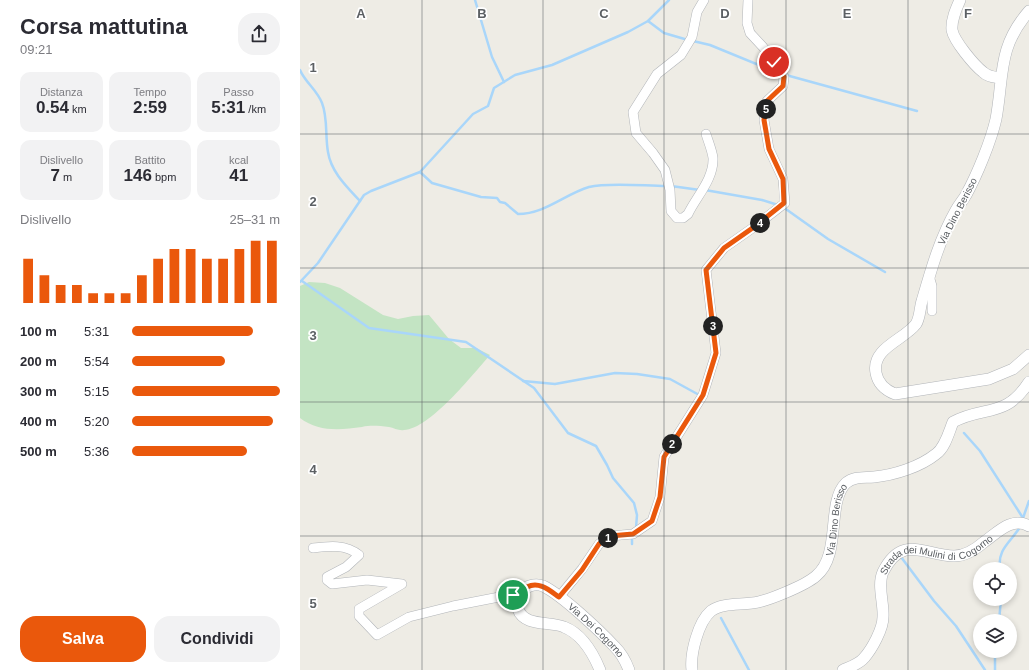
<!DOCTYPE html>
<html lang="it">
<head>
<meta charset="utf-8">
<style>
	:root { --surface:#fff; --page:#f2f2f3; --text:#2b2b33; --muted:#7c7c81; --accent:#ea580c }
	body { margin:0; font-family:Helvetica,sans-serif; background:var(--page); color:var(--text); height:100vh; display:flex; flex-direction:column; font-size:15px; white-space:nowrap }
	* { box-sizing:border-box; margin:0 }
	p { font-size:13px; color:var(--muted) }
	.icon { flex:none; width:22px; height:22px; fill:none; stroke:currentColor; stroke-width:2; stroke-linecap:round; stroke-linejoin:round }
	.map { position:relative; flex:1; overflow:hidden }
	.panel { display:flex; flex-direction:column; background:var(--surface); width:300px }
	.panel>* { flex:none }
	.tools { position:absolute; left:673px; top:562px; display:grid; gap:8px }
	.tools a { display:grid; place-items:center; width:44px; height:44px; border-radius:50%; background:var(--surface); box-shadow:0 2px 6px #0003; font-size:20px }
	.pin { position:absolute; display:grid; place-items:center; width:34px; height:34px; color:#fff; margin:-17px; border:2px solid #fff; border-radius:50%; box-shadow:0 1px 4px #0007 }
	.km { position:absolute; width:20px; height:20px; margin:-10px; border-radius:50%; background:#222; color:#fff; font-size:11px; line-height:20px; text-align:center }
	.round { display:grid; place-items:center; flex:none; width:42px; height:42px; border-radius:16px; background:var(--page) }
	.overview { display:flex; align-items:center; justify-content:space-between; height:68px; padding:0 20px }
	h1 { font-size:22px; font-weight:700; line-height:30px }
	.figures { display:grid; grid-template-columns:repeat(3,1fr); gap:6px; height:68px; padding:4px 20px }
	.figures div { display:grid; align-content:center; border-radius:10px; background:var(--page); text-align:center }
	.figures b { font-size:17px; font-weight:700 }
	.figures small { font-size:11px; font-weight:400 }
	.figures p { font-size:11px }
	.chart { height:112px; padding:8px 20px }
	.chart p { display:flex; justify-content:space-between }
	.chart svg { width:100%; height:72px; margin-top:4px; stroke:var(--accent); stroke-width:6 }
	.button { display:flex; gap:8px; margin-top:auto; padding:8px 20px }
	.button a { flex:1; height:46px; border-radius:16px; background:var(--accent); color:#fff; font-size:16px; font-weight:700; line-height:46px; text-align:center }
	.button a+a { background:var(--page); color:var(--text) }
	ul { padding:0 20px; list-style:none; font-size:13px }
	li { display:grid; grid-template-columns:64px 48px 1fr; align-items:center; height:30px }
	li i { height:10px; border-radius:5px; background:var(--accent) }
	main { display:flex; flex:1; min-height:0 }
	.map>svg:first-child { display:block }
	.green { fill:#c3e4c3 }
	.lines { fill:none; stroke-linecap:round; stroke-linejoin:round }
	.stream { stroke:#a9d6fa; stroke-width:2.5 }
	.minor-casing { stroke:#b2b5b9; stroke-width:10 }
	.tertiary-casing { stroke:#b2b5b9; stroke-width:12 }
	.minor { stroke:#fff; stroke-width:9 }
	.tertiary { stroke:#fff; stroke-width:11 }
	.route-casing { stroke:#fff; stroke-width:8 }
	.route { stroke:#ea580c; stroke-width:5 }
	.grid { fill:none; stroke:#5c6064; stroke-width:1; stroke-opacity:0.55 }
	.labels { text-anchor:middle; stroke-width:3.5; stroke-linejoin:round; paint-order:stroke }
	.street-label { font-size:10px; fill:#5c6064; stroke:#fff }
	.grid-label { font-size:13px; text-anchor:middle; font-weight:bold; fill:#5c6064; stroke:#fff; stroke-width:3.5; stroke-linejoin:round; paint-order:stroke }
</style>
</head>
<body>
<main>
<section class="panel">
<div class="overview"><div><h1>Corsa mattutina</h1><p>09:21</p></div><a class="round"><svg class="icon" aria-label="share" viewBox="0 0 24 24"><path d="M12 15V3M7 8l5-5 5 5M5 13v7h14v-7"/></svg></a></div>
<div class="figures">
<div><p>Distanza</p><b>0.54<small> km</small></b></div>
<div><p>Tempo</p><b>2:59</b></div>
<div><p>Passo</p><b>5:31<small> /km</small></b></div>
</div>
<div class="figures">
<div><p>Dislivello</p><b>7<small> m</small></b></div>
<div><p>Battito</p><b>146<small> bpm</small></b></div>
<div><p>kcal</p><b>41</b></div>
</div>
<div class="chart"><p><span>Dislivello</span>25–31 m</p>
<svg viewBox="0 0 160 44" preserveAspectRatio="none"><path d="M5 44V17M15 44V27M25 44V33M35 44V33M45 44V38M55 44V38M65 44V38M75 44V27M85 44V17M95 44V11M105 44V11M115 44V17M125 44V17M135 44V11M145 44V6M155 44V6"/></svg>
</div>
<ul>
<li><b>100 m</b>5:31<i style="width:82%"></i></li>
<li><b>200 m</b>5:54<i style="width:63%"></i></li>
<li><b>300 m</b>5:15<i style="width:100%"></i></li>
<li><b>400 m</b>5:20<i style="width:95%"></i></li>
<li><b>500 m</b>5:36<i style="width:78%"></i></li>
</ul>
<div class="button"><a>Salva</a><a>Condividi</a></div>
</section>
<div class="map">
<svg width="729" height="670" viewBox="0 0 729 670">
	<rect width="100%" height="100%" fill="#eeece5"/>
	<path class="green" d="M9 282 25 283 40 288 83 315 98 319 113 316 129 315 149 339 161 348H176L190 355C173 374 130 429 104 430 99 431 94 428 89 427 79 426 71 425 62 427 40 430 18 432 0 418V286Z"/>
	<g class="lines">
		<g class="stream">
			<polyline points="175,0 192,57 204,82"/>
			<polyline points="348,21 364,33 388,40"/>
			<polyline points="393,41 410,45 476,72"/>
			<path d="M0 70C5 82 17 90 22 103 28 118 25 136 28 152 31 172 47 187 60 201"/>
			<polyline points="486,75 617,111"/>
			<path d="M120 172 132 183 181 197 197 198 200 202 205 203 218 214C245 214 265 194 289 187 309 182 345 186 366 186"/>
			<polyline points="371,186 400,190"/>
			<polyline points="405,190 462,200 478,205"/>
			<polyline points="483,207 528,239 585,272"/>
			<polyline points="2,281 69,328 166,342 234,388 268,433 296,446 307,465 313,478 334,503 337,515 336,528"/>
			<polyline points="0,282 18,263 64,195 71,191 120,172 173,114 188,106 194,88 215,75 252,65 328,32 348,21 369,0"/>
			<polyline points="223,381 255,384 315,373 337,374 370,379 401,396"/>
			<polyline points="664,433 680,451 723,518"/>
			<polyline points="723,518 729,501"/>
			<polyline points="332,544 332,536"/>
			<polyline points="601,557 634,601 656,626 685,670"/>
			<path d="M700 569C697 549 711 542 720 527"/>
			<polyline points="421,618 449,670"/>
			<polyline points="699,621 701,599"/>
			<polyline points="695,651 695,670"/>
		</g>
		<defs>
			<g id="minor">
				<path d="M404 0 397 12 392 37 381 55 357 74 333 112 336 133 353 153 365 170 370 190 371 211 377 218H383L388 214C396 197 414 179 413 158 412 150 408 141 406 134"/>
				<polyline points="629,276 632,286 632,311"/>
				<path d="M13 548C29 546 46 544 59 555L46 567 27 577V580L32 584 67 580 102 584 59 609V616L77 635 109 617 153 606 220 593"/>
				<polyline points="259,597 282,569 299,544 310,536 333,534 352,521 360,497 364,457 403,395 416,353 406,270 424,248 454,227 485,203 483,179 469,149 464,120 467,101 483,86 484,77 463,47 450,33 447,23 448,0"/>
			</g>
			<g id="tertiary">
				<path d="M660 0C656 9 651 20 652 30 654 41 674 65 683 72 688 77 694 77 700 78"/>
				<path d="M729 11C697 48 704 76 696 119 691 141 677 175 666 195 663 200 659 205 656 210 640 238 631 270 622 301 620 307 620 318 616 324 604 340 571 348 576 373 578 384 585 390 595 394L689 379 713 369 729 355"/>
				<path id="s1" d="M300 670C293 653 282 634 264 627 250 621 224 627 218 609 216 603 217 597 221 592 226 586 235 583 243 586 262 595 300 631 315 647 321 653 326 662 329 670"/>
				<path id="s2" d="M392 670C390 654 398 622 411 611 422 603 439 605 452 603 466 602 506 585 516 576 542 555 526 502 546 483 554 476 564 478 574 477 594 475 620 467 636 454 645 448 649 432 653 422 684 405 705 419 729 382"/>
				<path id="s3" d="M543 670C550 667 559 664 564 658 572 649 583 629 583 617 584 603 577 585 583 572 602 534 624 555 654 556 665 556 676 549 684 542 697 533 712 516 729 526"/>
			</g>
		</defs>
		<use href="#minor" class="minor-casing"/>
		<use href="#tertiary" class="tertiary-casing"/>
		<use href="#minor" class="minor"/>
		<use href="#tertiary" class="tertiary"/>
	</g>
	<g class="lines">
		<defs>
			<path id="route" d="M213 595C219 593 222 590 227 587 239 581 249 590 259 597L282 570 299 544 310 536 333 534 352 521 360 497 364 457 403 395 416 353 406 270 424 248 454 227 484 203 483 179 469 149 464 120 467 101 483 86 484 77 474 62"/>
		</defs>
		<use href="#route" class="route-casing"/>
		<use href="#route" class="route"/>
	</g>
	<path class="grid" d="M122 0V670M243 0V670M364 0V670M486 0V670M608 0V670M0 134H729M0 268H729M0 402H729M0 536H729"/>
	<g class="labels">
		<g class="street-label">
			<text transform="translate(657 211) rotate(-63)" y="4">Via Dino Berisso</text>
			<text dy="4" stroke="none"><textPath href="#s2" startOffset="237">Via Dino Berisso</textPath></text>
			<text dy="4" stroke="none"><textPath href="#s3" startOffset="177">Strada dei Mulini di Cogorno</textPath></text>
			<text dy="4" stroke="none"><textPath href="#s1" startOffset="221">Via Dei Cogorno</textPath></text>
		</g>
	</g>
	<g class="grid-label">
		<text x="61" y="18">A</text>
		<text x="182" y="18">B</text>
		<text x="304" y="18">C</text>
		<text x="425" y="18">D</text>
		<text x="547" y="18">E</text>
		<text x="668" y="18">F</text>
		<text x="13" y="72">1</text>
		<text x="13" y="206">2</text>
		<text x="13" y="340">3</text>
		<text x="13" y="474">4</text>
		<text x="13" y="608">5</text>
	</g>
</svg>
<div class="tools">
<a><svg class="icon" aria-label="locate" viewBox="0 0 24 24"><circle cx="12" cy="12" r="6"/><path d="M12 2v4M12 18v4M2 12h4M18 12h4"/></svg></a>
<a><svg class="icon" aria-label="layers" viewBox="0 0 24 24"><path d="M12 4l9 5-9 5-9-5zM3 14l9 5 9-5"/></svg></a>
</div>
<div class="pin" style="left:213px;top:595px;background:#1e9e55"><svg class="icon" aria-label="arrive" viewBox="0 0 24 24"><path d="M6 21V4h12l-3 4 3 4H6"/></svg></div>
<div class="pin" style="left:474px;top:62px;background:#d93025"><svg class="icon" aria-label="check" viewBox="0 0 24 24"><path d="M5 12l5 5 9-10"/></svg></div>
<b class="km" style="left:308px;top:538px">1</b>
<b class="km" style="left:372px;top:444px">2</b>
<b class="km" style="left:413px;top:326px">3</b>
<b class="km" style="left:460px;top:223px">4</b>
<b class="km" style="left:466px;top:109px">5</b>
</div>
</main>
</body>
</html>
